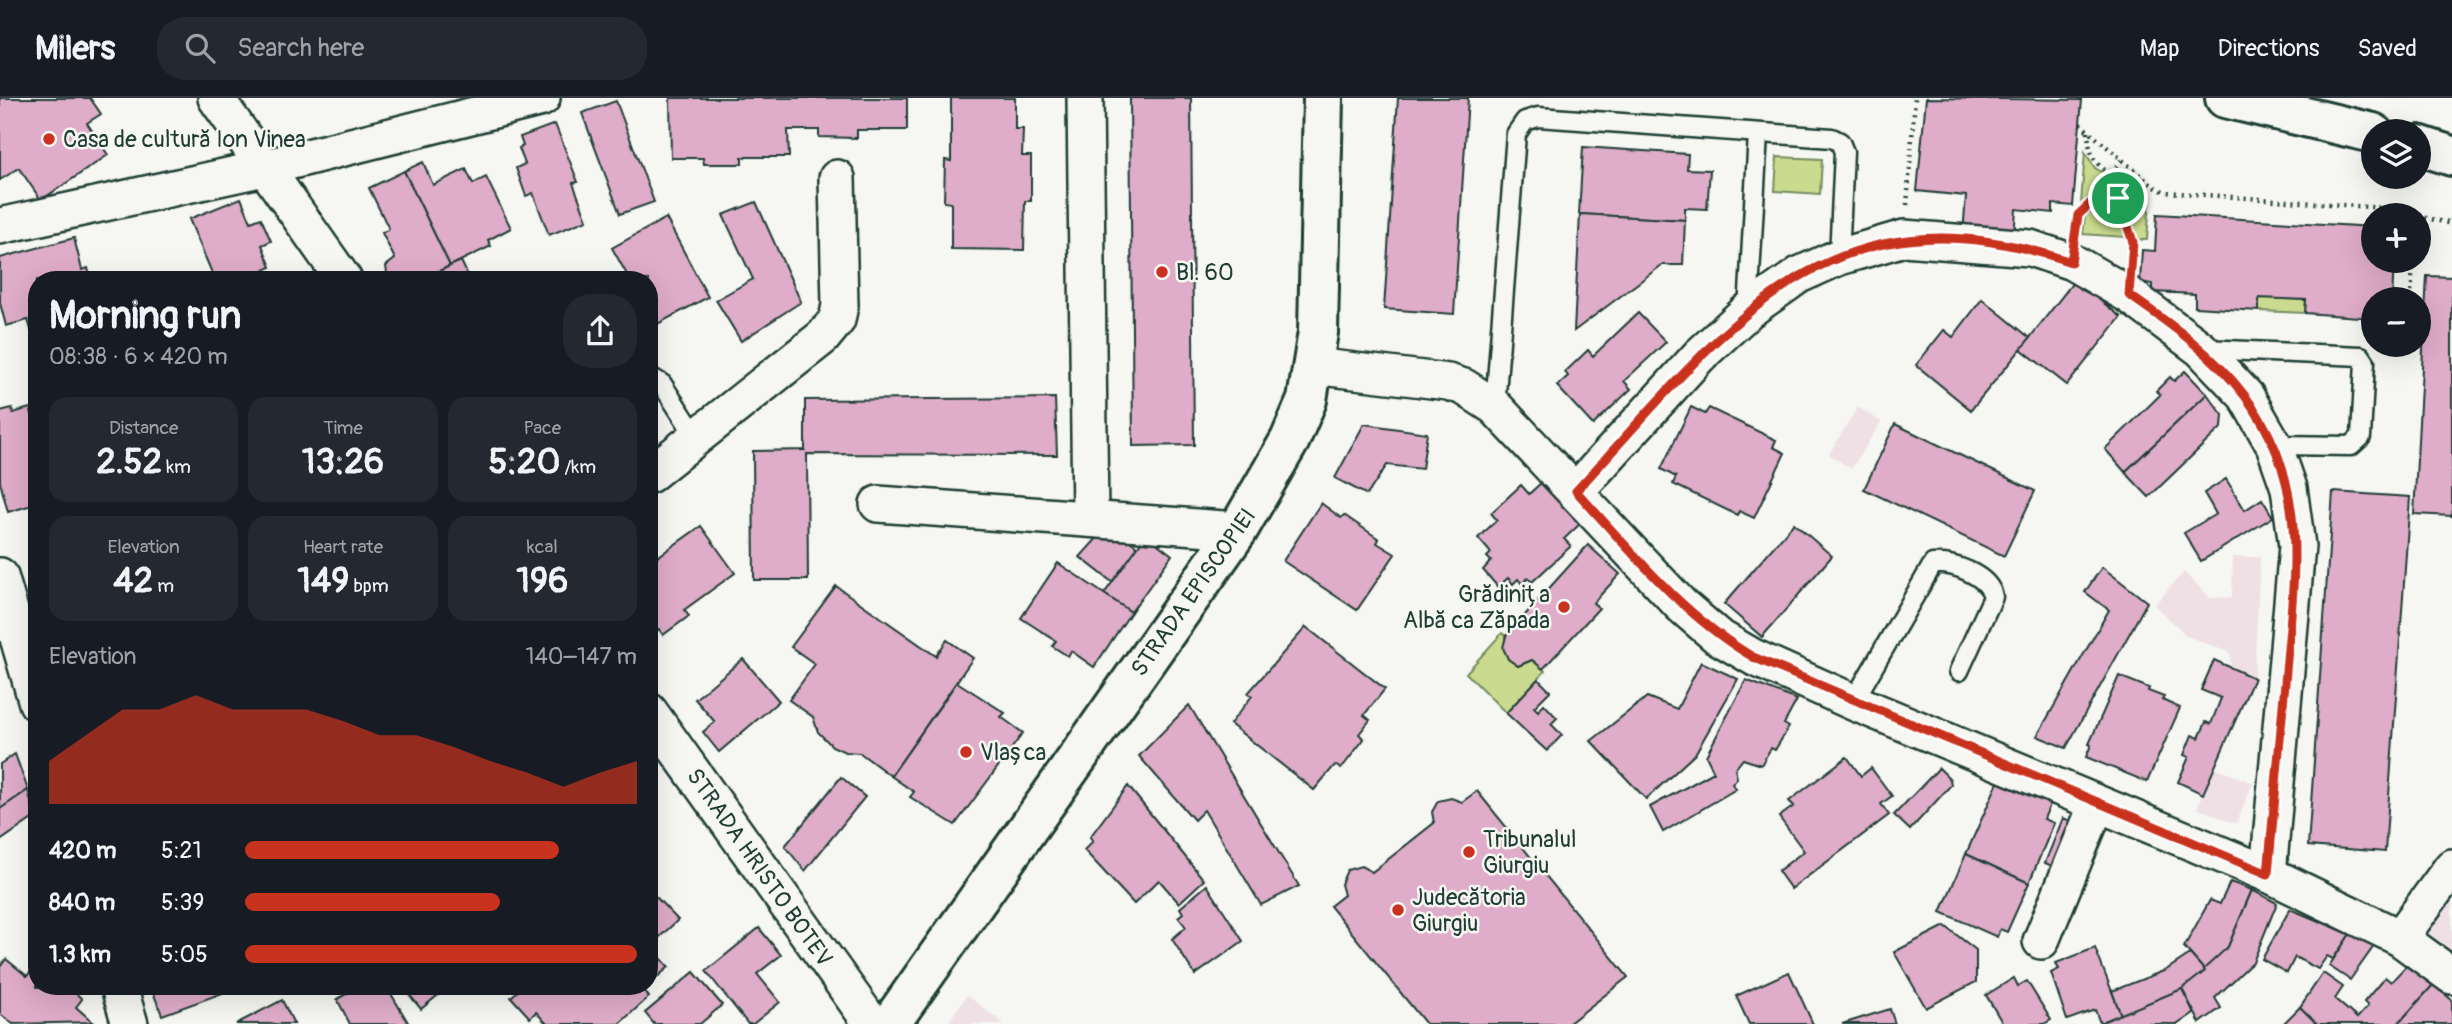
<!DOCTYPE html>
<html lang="en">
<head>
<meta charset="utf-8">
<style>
	:root { --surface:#171b24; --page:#242831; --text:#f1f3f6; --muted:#9ea1a6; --line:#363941; --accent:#c8321e }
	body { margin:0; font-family:Pangolin,sans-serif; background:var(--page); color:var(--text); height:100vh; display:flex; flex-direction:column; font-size:26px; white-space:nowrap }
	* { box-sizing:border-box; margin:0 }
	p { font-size:23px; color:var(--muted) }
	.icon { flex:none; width:38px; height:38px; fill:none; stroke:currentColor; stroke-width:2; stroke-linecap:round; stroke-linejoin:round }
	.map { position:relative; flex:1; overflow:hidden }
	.side { position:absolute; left:28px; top:173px; width:630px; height:724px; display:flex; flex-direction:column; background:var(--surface); border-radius:28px; box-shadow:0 7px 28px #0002 }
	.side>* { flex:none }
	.tools { position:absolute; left:2361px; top:21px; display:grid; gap:14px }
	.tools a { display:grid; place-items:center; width:70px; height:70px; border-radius:50%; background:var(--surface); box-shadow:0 7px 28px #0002; font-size:35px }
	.pin { position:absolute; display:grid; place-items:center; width:60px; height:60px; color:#fff; margin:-30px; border:4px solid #fff; border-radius:50%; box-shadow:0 2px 7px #0007 }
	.round { display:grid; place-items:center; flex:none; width:74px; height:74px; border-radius:28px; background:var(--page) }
	.head { display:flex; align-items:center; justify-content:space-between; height:119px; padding:0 21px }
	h1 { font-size:38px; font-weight:700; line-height:52px }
	.stats { display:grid; grid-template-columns:repeat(3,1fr); gap:10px; height:119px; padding:7px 21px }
	.stats div { display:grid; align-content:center; border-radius:18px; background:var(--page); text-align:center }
	.stats b { font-size:35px; font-weight:700 }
	.stats small { font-size:19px; font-weight:400 }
	.stats p { font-size:19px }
	.chart { height:196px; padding:14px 21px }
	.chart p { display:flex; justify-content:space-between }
	.chart svg { width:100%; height:126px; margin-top:7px; fill:var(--accent); opacity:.7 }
	ul { padding:0 21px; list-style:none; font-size:23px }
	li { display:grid; grid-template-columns:112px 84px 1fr; align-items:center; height:52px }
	li i { height:18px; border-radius:9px; background:var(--accent) }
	header { display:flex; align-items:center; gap:42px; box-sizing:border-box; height:98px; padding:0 35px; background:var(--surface); border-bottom:2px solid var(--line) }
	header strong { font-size:33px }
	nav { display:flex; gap:38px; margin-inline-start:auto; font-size:24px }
	.search { width:490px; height:63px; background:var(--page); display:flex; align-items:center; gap:18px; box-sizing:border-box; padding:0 24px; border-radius:28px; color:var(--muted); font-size:26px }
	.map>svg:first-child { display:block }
	.built { fill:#efe0e6 }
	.green { fill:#cada8e; stroke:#748c61; stroke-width:2 }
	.building { fill:#dfacc9; stroke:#1f3d34; stroke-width:2 }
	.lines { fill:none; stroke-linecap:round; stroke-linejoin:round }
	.service-casing { stroke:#1f3d34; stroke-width:23 }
	.minor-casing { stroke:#1f3d34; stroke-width:40 }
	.tertiary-casing { stroke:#1f3d34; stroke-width:44 }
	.path { stroke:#1f3d34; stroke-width:4.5; stroke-dasharray:2 5; stroke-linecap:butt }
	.service { stroke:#f6f6f2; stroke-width:18 }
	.minor { stroke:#f6f6f2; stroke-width:35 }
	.tertiary { stroke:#f6f6f2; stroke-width:38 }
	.route-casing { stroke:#fff; stroke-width:14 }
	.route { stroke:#c8321e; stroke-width:9 }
	.poi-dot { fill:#c8321e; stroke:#f6f6f2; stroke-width:2.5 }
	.labels { text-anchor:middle; stroke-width:5; stroke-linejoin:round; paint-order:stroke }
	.poi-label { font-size:23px; fill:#1f3d34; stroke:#f6f6f2; text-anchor:start }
	.street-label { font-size:23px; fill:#1f3d34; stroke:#f6f6f2 }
</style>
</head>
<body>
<header>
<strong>Milers</strong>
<div class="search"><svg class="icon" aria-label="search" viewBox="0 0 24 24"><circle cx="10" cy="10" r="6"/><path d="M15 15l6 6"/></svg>Search here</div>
<nav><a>Map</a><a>Directions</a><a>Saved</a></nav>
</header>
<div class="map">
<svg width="2452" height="926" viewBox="0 0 2452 926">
	<rect width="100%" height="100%" fill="#f6f6f2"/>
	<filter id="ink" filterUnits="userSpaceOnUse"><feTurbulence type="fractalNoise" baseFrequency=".0143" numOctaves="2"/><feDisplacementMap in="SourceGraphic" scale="14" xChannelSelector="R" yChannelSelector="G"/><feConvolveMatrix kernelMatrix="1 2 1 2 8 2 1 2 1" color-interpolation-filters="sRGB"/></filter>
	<g filter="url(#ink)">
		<g class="built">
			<polygon points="1858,309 1881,324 1851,371 1829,356"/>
			<polygon points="2233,459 2260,459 2254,580 2231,569 2230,555 2187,538 2154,507 2184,474 2210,500 2232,499"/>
			<polygon points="2213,669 2253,685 2236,726 2197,710"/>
			<polygon points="2452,769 2452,878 2400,840"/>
			<polygon points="967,897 1004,926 947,926"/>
		</g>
		<g class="green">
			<polygon points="2085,54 2095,70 2103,75 2099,89 2081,106"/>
			<polygon points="1777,59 1822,61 1820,96 1775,93"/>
			<polygon points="2139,89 2150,100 2147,142 2135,141 2122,101"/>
			<polygon points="2103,102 2115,106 2125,139 2083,136 2085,119"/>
			<polygon points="2259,200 2306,202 2305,215 2259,213"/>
			<path d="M1502 535 1506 538C1503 553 1505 559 1518 568L1532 562 1545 573 1506 615 1466 575Z"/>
		</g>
		<g class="building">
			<polygon points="0,0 90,0 101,16 87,25 108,57 41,102 19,70 0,82"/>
			<polygon points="670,0 907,0 907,32 857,32 857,40 819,39 819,32 788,32 789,59 742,59 742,66 704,66 703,60 671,60"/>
			<polygon points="951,0 1015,0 1015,31 1023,31 1022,58 1031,58 1031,103 1025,103 1024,152 951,151 951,105 944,104 945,62 951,63"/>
			<polygon points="1130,0 1191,0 1194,347 1133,348"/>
			<polygon points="1398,0 1468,0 1454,216 1384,211"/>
			<polygon points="1926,0 2082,2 2073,108 2053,106 2053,115 2016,111 2014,140 1963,135 1966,98 1917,93"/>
			<polygon points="616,3 654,104 620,116 582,15"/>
			<polygon points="555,26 578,84 573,85 587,122 549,137 533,95 526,98 516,70 525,66 519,50 523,48 520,39"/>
			<polygon points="1583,49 1688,56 1687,71 1710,72 1707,111 1685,110 1685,122 1579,116"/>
			<polygon points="423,64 433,87 466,71 473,86 486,79 511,130 488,142 491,148 450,168 404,73"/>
			<polygon points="404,73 450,168 420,182 388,182 386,168 395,161 382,135 389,131 369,90"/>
			<polygon points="241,100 251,124 261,120 271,143 262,147 271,169 252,177 253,182 215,182 189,121"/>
			<polygon points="756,104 801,204 741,243 716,202 753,181 723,117"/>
			<polygon points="1580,116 1685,122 1683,167 1662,167 1574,233"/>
			<polygon points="2157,116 2373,129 2373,163 2394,163 2392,201 2373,201 2372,220 2305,215 2306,202 2259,200 2259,213 2195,209 2195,196 2153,194 2153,186 2140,184 2142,152 2155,153"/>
			<polygon points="666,120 708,199 654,228 649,219 649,182 630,182 612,150"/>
			<polygon points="74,140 82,172 88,170 91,182 37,182 37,233 32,235 28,222 6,228 0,205 0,160"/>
			<polygon points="461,163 470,182 420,182 450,168"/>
			<polygon points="2427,178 2452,179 2452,418 2414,416"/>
			<polygon points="2075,182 2121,219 2067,287 2021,251"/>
			<polygon points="1982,201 2030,240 1971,312 1916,267 1944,232 1953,239"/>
			<polygon points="1638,215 1666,244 1624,283 1631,291 1593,327 1557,288 1568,278 1565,274 1588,252 1593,258"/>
			<polygon points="2185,273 2207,296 2125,374 2105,351 2160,297 2156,293 2170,279 2174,283"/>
			<polygon points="2207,296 2223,317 2222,329 2149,399 2125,374"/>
			<polygon points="1055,300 1057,357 807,356 808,482 754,482 753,353 805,352 805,302"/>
			<polygon points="1691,309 1705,316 1709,310 1776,342 1773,349 1785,355 1754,420 1739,413 1737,417 1673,386 1676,379 1661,371"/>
			<polygon points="12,310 13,315 30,310 37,331 37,410 33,411 32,407 8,414 0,384 0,313"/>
			<polygon points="1364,326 1427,335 1422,371 1387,367 1367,397 1335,380"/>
			<polygon points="1895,326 2035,393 2004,458 1864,391"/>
			<polygon points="2226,381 2245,412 2262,401 2273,419 2201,463 2184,435 2216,416 2204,395"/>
			<polygon points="1543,383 1581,425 1564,441 1571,448 1532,484 1528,480 1522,486 1518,481 1513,486 1508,480 1498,489 1483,472 1491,463 1487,459 1491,455 1478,440 1497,422 1491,415 1521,387 1529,396"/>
			<polygon points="2333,394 2410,399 2385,754 2308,748"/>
			<polygon points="1321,405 1341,420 1344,417 1379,441 1377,445 1395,456 1357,512 1283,463"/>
			<polygon points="1794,425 1832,458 1762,539 1724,506"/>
			<polygon points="701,428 735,475 684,512 689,518 663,537 659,531 649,539 649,465"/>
			<polygon points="1122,437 1138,449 1112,484 1080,459 1099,438"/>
			<polygon points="1146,437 1172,457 1131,514 1104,496"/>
			<polygon points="1588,447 1620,476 1593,505 1599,510 1543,571 1532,562 1518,568 1508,561 1503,550 1506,538"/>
			<polygon points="1058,465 1131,514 1094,569 1071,553 1068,558 1052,548 1056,543 1021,520"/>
			<polygon points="2102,469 2147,504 2066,650 2037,638 2109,512 2085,494"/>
			<polygon points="836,488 936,558 947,542 973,560 891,678 860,655 845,654 832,648 818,634 813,619 789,602 815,566 791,549"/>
			<polygon points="1306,529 1385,591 1364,617 1370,622 1359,636 1364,641 1341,671 1335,667 1314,692 1230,626 1252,598 1248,595"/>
			<polygon points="743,561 779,603 719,654 703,634 715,624 695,601"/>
			<polygon points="2214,562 2254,580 2203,696 2178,684 2189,659 2184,657 2192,637 2199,640 2206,624 2211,626 2221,600 2201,592"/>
			<polygon points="1701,564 1738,581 1695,656 1646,701 1591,643 1647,599 1677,611"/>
			<polygon points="2119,578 2149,590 2148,593 2164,599 2162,602 2180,610 2147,684 2086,659 2091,647 2089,646"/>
			<polygon points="1538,581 1550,593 1534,609 1538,613 1544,606 1557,620 1551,626 1562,637 1547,653 1506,615"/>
			<polygon points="1746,582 1797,602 1784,626 1789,629 1775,652 1771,650 1761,667 1743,661 1735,671 1737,680 1732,686 1736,691 1663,734 1650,709 1714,674 1706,658"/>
			<polygon points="957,584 1005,615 1001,619 1023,635 955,727 910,699 914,694 891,678"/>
			<polygon points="1189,607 1299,788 1261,807 1204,712 1194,722 1139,658"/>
			<polygon points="15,656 28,692 0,711 0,666"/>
			<polygon points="1847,659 1861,678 1871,670 1892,698 1881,706 1889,717 1791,791 1778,773 1804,753 1779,719 1794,708 1789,703"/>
			<polygon points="1939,670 1950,681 1951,687 1910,732 1894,717"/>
			<polygon points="841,679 865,699 805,773 785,748"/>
			<polygon points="1998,684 2050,706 2044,721 2054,725 2029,785 1966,756"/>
			<polygon points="1128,688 1204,782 1179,805 1159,782 1134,806 1084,752 1093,743 1090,739"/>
			<polygon points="28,692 35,719 0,743 0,711"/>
			<polygon points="1477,693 1628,879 1568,926 1426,926 1330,808 1344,797 1341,786 1347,772 1361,768 1372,774 1434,725 1432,714 1438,703 1451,700 1462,704"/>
			<polygon points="2063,720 2081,727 2061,772 2045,765"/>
			<polygon points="1966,756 2029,785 2007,834 2000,831 1997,839 1941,814"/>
			<polygon points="2230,784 2252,792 2228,849 2205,873 2184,849 2210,802 2220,806"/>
			<polygon points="1207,787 1243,843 1195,877 1172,841 1186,829 1178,819 1183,815 1180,810"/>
			<polygon points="2252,792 2277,805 2253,864 2215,900 2221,910 2200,925 2182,891 2228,849"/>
			<polygon points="656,799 678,822 650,848 669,869 649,886 649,804"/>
			<polygon points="2290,811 2350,836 2333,861 2327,858 2318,871 2295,859 2287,875 2262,861"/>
			<polygon points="1945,828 1976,852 1976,884 1926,910 1894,854"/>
			<polygon points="759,830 781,857 757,876 780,904 753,926 748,926 706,873"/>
			<polygon points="2350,836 2374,848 2350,882 2329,868"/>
			<polygon points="2095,850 2121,917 2100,925 2095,912 2067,922 2051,875 2059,871 2056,865"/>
			<polygon points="2190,856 2205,873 2182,891 2121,917 2112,893 2166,872"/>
			<polygon points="6,861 27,878 33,871 37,874 37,889 69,889 82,901 76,909 93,924 13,926 0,916 0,869"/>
			<polygon points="2406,868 2433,887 2398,926 2317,926 2300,909 2323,875 2343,889 2335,901 2357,920 2368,908 2364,904 2385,879 2391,884"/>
			<polygon points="694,874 722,907 700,926 654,926 645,915"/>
			<polygon points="1789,874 1813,926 1749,926 1736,898"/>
			<polygon points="2014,880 2018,888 2027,883 2051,922 2044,926 2003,926 1986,897"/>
			<polygon points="2433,887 2452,902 2452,926 2398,926"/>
			<polygon points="151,889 230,889 231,892 162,917"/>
			<polygon points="359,889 387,889 409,926 350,926 337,901"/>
			<polygon points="403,889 448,889 421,911"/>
			<polygon points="522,889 646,889 643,892 649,899 619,926 547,926 536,914 530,920 511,899"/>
			<polygon points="2182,891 2194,915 2178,926 2097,926"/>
			<polygon points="282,902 294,926 236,926"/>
			<polygon points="2300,909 2317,926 2283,926"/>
			<polygon points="1890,911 1895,926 1842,926"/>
		</g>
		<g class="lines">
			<defs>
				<g id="service">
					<polyline points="1748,213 1758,36"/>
					<polyline points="2203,251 2361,258 2365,264 2361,339 2351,348 2274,347"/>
					<polyline points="649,278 662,286 697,340"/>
					<polyline points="1495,309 1516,36 1525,23 1538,19 1832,40 1840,44 1844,54 1839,159"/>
					<path d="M1853 604 1933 466C1952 464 1989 477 1993 499L1959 573"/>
				</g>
				<g id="minor">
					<polyline points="216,0 344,182"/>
					<polyline points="1085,0 1090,419"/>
					<polyline points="0,128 264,70 542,0"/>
					<polyline points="1313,268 1448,284 1464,289 1495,309 1681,507 1717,538 1753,559 1853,604 2268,776 2400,840 2452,878"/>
					<polyline points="649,377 823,239 837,222 840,207 837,80"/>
					<polyline points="1576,393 1699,258 1748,213 1799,177 1839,159 1904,140 2030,150 2072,164 2129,197 2201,251 2246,298 2274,347 2289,390 2297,448 2268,776"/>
					<polyline points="878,406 1238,432"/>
					<polyline points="0,478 37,605"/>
					<polyline points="649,613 872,926"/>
					<polyline points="2400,840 2452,769"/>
					<polyline points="2041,843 2097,706"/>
					<polyline points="119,889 130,926"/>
				</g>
				<g id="tertiary">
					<polyline points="2225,0 2373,35"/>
					<polyline points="2418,47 2452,58"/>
					<polyline points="890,926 1238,432 1290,342 1307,302 1318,234 1323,0"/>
				</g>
			</defs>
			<use href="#service" class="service-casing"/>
			<use href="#minor" class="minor-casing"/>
			<use href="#tertiary" class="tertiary-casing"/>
			<g class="path">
				<polyline points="2080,26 2153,88 2165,94 2384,110 2452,126"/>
				<path d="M2088 33C2089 53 2092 64 2109 75"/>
				<polyline points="2122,62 2105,80 2103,87 2113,100 2124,97 2142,78"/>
				<polyline points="2118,100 2131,137 2132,159"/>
				<polyline points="1907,107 1915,0"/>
				<polyline points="2077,128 2080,115 2105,92"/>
				<polyline points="2411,201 2413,163"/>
			</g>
			<use href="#service" class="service"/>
			<use href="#minor" class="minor"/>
			<use href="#tertiary" class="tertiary"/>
		</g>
	</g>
	<g class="lines" filter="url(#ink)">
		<defs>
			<path id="route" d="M2105 92 2113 100H2118L2133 144 2129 197C2171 226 2214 257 2245 298 2313 388 2293 482 2285 585 2279 649 2274 713 2268 776L1753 559C1682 517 1631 453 1576 393 1725 232 1824 80 2071 164L2078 117Z"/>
		</defs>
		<use href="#route" class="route-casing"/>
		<use href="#route" class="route"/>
	</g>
	<g class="poi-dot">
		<circle cx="49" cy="41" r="7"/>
		<circle cx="1162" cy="174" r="7"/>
		<circle cx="1564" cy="509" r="7"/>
		<circle cx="966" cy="654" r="7"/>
		<circle cx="1469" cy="754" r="7"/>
		<circle cx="1398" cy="812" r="7"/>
	</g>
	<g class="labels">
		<g class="poi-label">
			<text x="63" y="49">Casa de cultură Ion Vinea</text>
			<text x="1176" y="182">Bl. 60</text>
			<text x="1550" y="504" text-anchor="end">Grădinița<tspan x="1550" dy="26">Albă ca Zăpada</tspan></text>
			<text x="980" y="662">Vlașca</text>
			<text x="1483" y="749">Tribunalul<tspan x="1483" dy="26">Giurgiu</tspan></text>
			<text x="1412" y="807">Judecătoria<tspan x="1412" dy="26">Giurgiu</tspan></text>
		</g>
		<g class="street-label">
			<text transform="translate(1193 494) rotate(-55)" y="8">STRADA EPISCOPIEI</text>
			<text transform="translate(760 769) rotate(55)" y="8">STRADA HRISTO BOTEV</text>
		</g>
	</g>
</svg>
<div class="tools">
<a><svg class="icon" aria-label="layers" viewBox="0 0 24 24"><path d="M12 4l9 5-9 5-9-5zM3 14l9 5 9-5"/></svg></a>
<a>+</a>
<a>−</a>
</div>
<div class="pin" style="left:2118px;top:100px;background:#1e9e55"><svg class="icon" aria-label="arrive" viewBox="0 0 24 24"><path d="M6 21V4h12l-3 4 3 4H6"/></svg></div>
<section class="side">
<div class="head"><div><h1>Morning run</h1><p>08:38 · 6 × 420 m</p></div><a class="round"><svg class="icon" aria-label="share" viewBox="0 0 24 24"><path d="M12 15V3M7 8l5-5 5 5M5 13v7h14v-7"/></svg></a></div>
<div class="stats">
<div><p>Distance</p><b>2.52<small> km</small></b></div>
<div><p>Time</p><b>13:26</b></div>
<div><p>Pace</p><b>5:20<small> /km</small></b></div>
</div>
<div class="stats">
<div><p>Elevation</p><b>42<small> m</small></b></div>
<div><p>Heart rate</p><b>149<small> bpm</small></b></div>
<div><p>kcal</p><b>196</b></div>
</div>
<div class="chart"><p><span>Elevation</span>140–147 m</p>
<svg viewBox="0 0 160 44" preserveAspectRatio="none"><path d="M0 44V29L10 20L20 11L30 11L40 6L50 11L60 11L70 11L80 15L90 20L100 20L110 24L120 29L130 33L140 38L150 33L160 29V44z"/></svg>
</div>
<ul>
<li><b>420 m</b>5:21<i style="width:80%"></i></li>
<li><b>840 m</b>5:39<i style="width:65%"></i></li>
<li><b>1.3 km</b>5:05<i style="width:100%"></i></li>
</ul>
</section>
</div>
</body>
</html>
